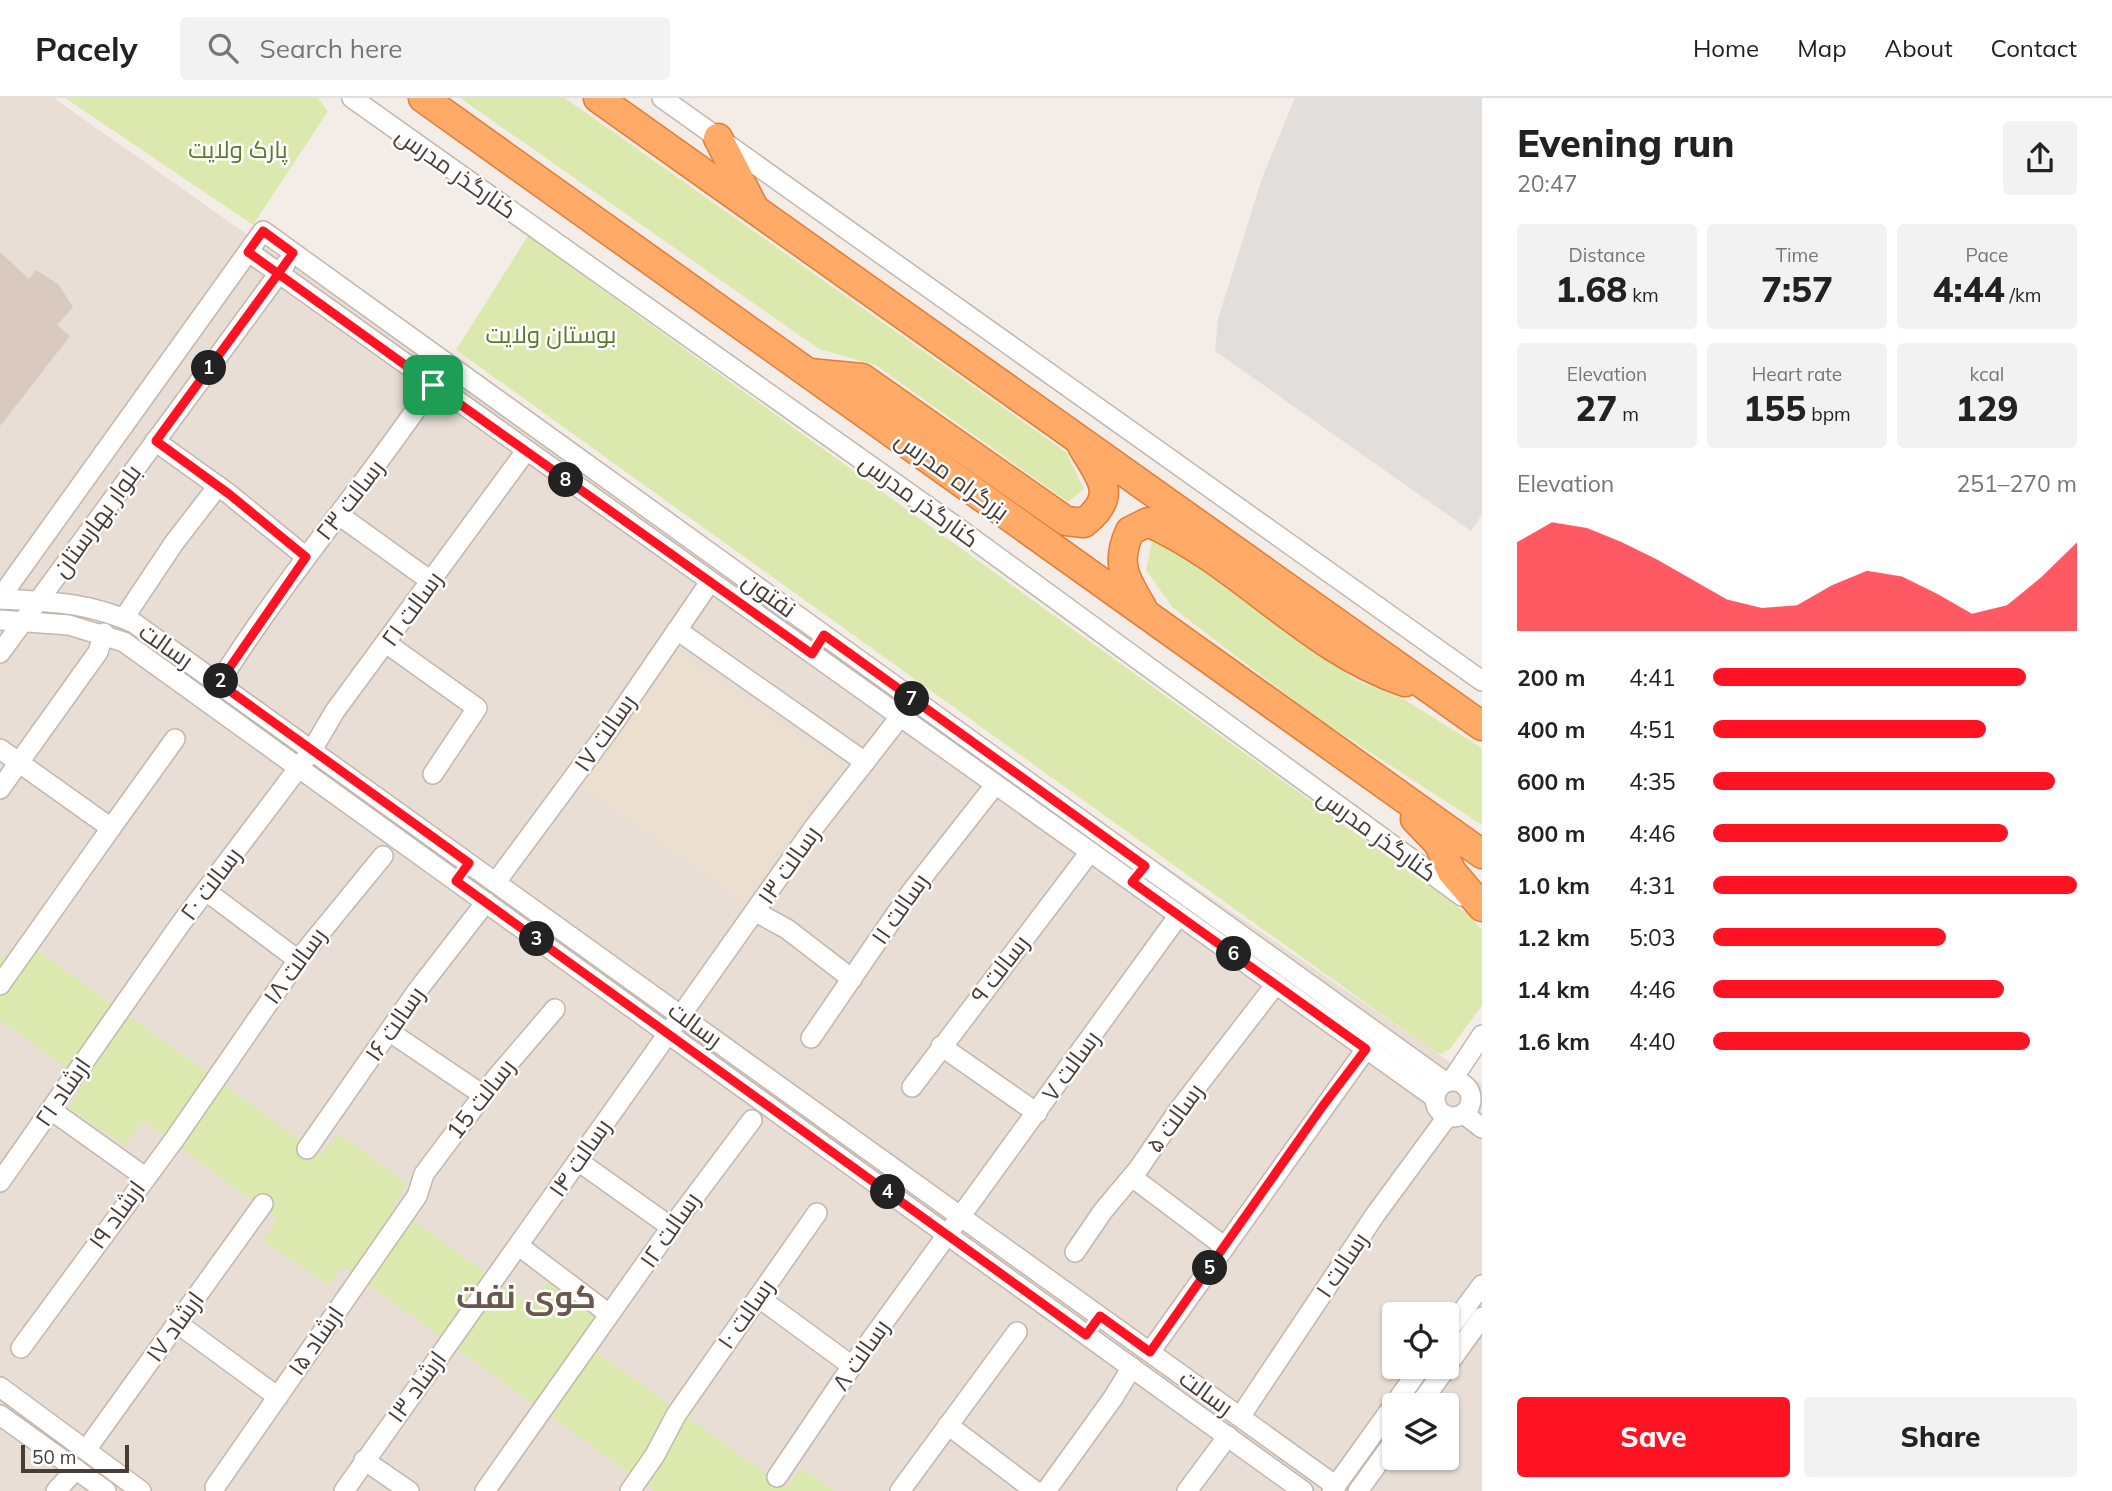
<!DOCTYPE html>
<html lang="en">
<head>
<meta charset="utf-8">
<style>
	:root { --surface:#fff; --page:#f2f2f2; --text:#222; --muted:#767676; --line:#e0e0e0; --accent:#ff1322 }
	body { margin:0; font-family:Mulish,Cairo,sans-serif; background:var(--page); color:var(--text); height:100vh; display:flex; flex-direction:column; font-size:26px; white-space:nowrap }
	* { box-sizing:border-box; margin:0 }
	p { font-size:23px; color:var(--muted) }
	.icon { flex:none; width:38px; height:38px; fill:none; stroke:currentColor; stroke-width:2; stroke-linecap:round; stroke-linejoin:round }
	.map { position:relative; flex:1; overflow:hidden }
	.details { display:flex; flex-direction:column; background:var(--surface); width:630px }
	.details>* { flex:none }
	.tools { position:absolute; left:1382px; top:1204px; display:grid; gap:14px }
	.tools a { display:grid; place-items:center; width:77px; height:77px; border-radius:7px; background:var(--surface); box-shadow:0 2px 5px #0004; font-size:35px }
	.scale { position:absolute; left:21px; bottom:18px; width:108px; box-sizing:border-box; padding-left:7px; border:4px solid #473c36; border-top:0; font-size:19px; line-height:24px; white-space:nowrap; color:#473c36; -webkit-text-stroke:5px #fff; paint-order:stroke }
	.pin { position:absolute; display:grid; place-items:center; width:60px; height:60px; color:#fff; margin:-30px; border-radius:14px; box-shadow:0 4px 10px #0006 }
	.km { position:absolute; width:35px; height:35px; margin:-18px; border-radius:50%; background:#222; color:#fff; font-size:19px; line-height:35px; text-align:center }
	.round { display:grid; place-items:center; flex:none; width:74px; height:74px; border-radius:7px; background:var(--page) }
	.headline { display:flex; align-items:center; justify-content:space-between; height:119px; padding:0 35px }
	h1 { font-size:38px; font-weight:800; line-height:52px }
	.figures { display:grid; grid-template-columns:repeat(3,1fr); gap:10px; height:119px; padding:7px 35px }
	.figures div { display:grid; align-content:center; border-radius:7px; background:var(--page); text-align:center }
	.figures b { font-size:35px; font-weight:800 }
	.figures small { font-size:19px; font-weight:400 }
	.figures p { font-size:19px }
	.chart { height:196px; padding:14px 35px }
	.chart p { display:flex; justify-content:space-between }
	.chart svg { width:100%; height:126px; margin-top:7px; fill:var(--accent); opacity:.7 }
	.primary-button { display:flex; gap:14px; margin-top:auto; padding:14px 35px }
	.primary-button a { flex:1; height:80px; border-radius:7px; background:var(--accent); color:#fff; font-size:28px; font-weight:800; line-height:80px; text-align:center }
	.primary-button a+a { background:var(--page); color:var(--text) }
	ul { padding:0 35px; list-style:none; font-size:23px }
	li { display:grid; grid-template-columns:112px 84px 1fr; align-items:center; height:52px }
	li i { height:18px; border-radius:9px; background:var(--accent) }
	header { display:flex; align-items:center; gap:42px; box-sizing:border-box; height:98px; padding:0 35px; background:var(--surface); border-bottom:2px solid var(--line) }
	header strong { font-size:33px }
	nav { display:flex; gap:38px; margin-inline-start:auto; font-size:24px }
	.search { width:490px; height:63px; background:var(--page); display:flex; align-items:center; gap:18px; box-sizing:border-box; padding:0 24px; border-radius:7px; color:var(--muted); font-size:26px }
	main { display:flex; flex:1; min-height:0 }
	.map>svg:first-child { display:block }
	.residential { fill:#e8ded5; fill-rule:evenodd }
	.education { fill:#eddfd0 }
	.green { fill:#dce9ae }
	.parking { fill:#e2dedc }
	.building { fill:#d9c9bf }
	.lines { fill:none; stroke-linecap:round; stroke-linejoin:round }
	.minor-casing { stroke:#c3b6ac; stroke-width:22 }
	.highway-casing { stroke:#e27b33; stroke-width:31 }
	.minor { stroke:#fff; stroke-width:19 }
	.highway { stroke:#ffab67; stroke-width:28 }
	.route-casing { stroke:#fff; stroke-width:14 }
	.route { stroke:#ff1322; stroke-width:9 }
	.labels { text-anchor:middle; stroke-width:5; stroke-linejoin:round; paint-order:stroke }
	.park-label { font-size:24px; fill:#597b27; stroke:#fff }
	.street-label { font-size:24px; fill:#473c36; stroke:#fff }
	.district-label { font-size:32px; font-weight:bold; fill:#6a584c; stroke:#fff }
</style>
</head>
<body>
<header>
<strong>Pacely</strong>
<div class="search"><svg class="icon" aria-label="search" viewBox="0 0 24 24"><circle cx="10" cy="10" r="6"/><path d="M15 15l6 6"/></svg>Search here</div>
<nav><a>Home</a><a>Map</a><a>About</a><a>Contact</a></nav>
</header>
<main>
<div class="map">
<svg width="1482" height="1393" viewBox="0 0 1482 1393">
	<rect width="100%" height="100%" fill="#f4ede7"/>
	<path class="residential" d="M0 0H54L272 154 1482 986V1393H0ZM1395 1216H1447V1269H1395ZM1395 1307H1447V1360H1395Z"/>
	<polygon class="education" points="676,553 841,669 743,803 579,685"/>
	<g class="green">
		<polygon points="65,0 318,0 328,13 253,127"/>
		<polygon points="460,0 565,0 1066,354 1084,391 1068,404 877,268 819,251"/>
		<polygon points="528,138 1469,817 1482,832 1482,907 1450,951 1441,956 1434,953 1377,913 456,252"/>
		<polygon points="1152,444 1182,452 1357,583 1402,600 1482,650 1482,727 1316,619 1173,510 1146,472"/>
		<polygon points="37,852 321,1057 338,1035 407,1086 393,1108 530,1207 549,1182 595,1220 580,1242 786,1390 802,1370 834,1393 654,1393 343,1168 329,1187 263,1143 277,1121 143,1022 125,1048 68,1009 85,983 0,922 0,858 21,872"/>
	</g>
	<polygon class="parking" points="1295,0 1482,0 1482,416 1471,433 1215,253 1218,221 1262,80"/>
	<polygon class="building" points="0,154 29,181 36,172 58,186 73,209 57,227 70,238 0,328"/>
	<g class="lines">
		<defs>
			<g id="minor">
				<polyline points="352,0 958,430 1462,798"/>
				<polyline points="662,0 1482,583"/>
				<polyline points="249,154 1434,999"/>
				<polyline points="155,343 229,396 306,459"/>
				<polyline points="339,417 432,484"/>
				<polyline points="0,500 263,133 1445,984"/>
				<path d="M0 501C51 504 87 504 134 525L1336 1388"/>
				<polyline points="124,520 174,445 218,388"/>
				<polyline points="0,522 69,527 124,544 1303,1393"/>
				<polyline points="677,532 865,664"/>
				<polyline points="386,545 477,610 433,676"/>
				<polyline points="0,555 285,167"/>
				<path d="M219 585C284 481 364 389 433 287"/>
				<polyline points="0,651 111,730 175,641"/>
				<polyline points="0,691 98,554 104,535"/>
				<polyline points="496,784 610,630 710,484"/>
				<polyline points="206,793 298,862"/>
				<polyline points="756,814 787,831 852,881"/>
				<polyline points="0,887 111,730"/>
				<polyline points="390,934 483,997"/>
				<polyline points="811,940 911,794 995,687"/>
				<polyline points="941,948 1037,1015"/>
				<polyline points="1452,982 1482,937"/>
				<circle cx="1453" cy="1001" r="18"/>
				<polyline points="912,989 1090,754"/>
				<polyline points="51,1012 145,1079"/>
				<polyline points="1464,1016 1482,1030"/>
				<polyline points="307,1051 417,893 486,804"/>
				<polyline points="578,1063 671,1129"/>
				<polyline points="1132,1079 1225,1149"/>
				<polyline points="0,1084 179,828 312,652 335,613 526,353"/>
				<polyline points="519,1148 609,1216"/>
				<polyline points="1075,1154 1103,1113 1139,1070 1178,1013 1276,886"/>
				<polyline points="758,1199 852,1268"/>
				<polyline points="177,1225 278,1299"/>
				<polyline points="1447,1234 1482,1187"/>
				<polyline points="21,1250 174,1042 298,862 383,758"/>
				<polyline points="1150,1254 1366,951"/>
				<polyline points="1447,1268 1482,1219"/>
				<polyline points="0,1289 141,1393"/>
				<polyline points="1419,1307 1447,1269"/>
				<polyline points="0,1317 106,1393"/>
				<polyline points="1240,1319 1375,1117 1447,1019"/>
				<polyline points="948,1327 1035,1393"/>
				<polyline points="86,1352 263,1106"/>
				<polyline points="364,1362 409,1393"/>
				<polyline points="777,1379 852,1268 1179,817"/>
				<polyline points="215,1389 417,1098 424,1076 496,980 555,911"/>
				<polyline points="56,1393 76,1371"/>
				<polyline points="344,1393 815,728 900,619"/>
				<polyline points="485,1393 662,1142 752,1022"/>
				<polyline points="630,1393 655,1357 676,1317 817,1115"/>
				<polyline points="900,1393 1017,1234"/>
				<polyline points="1046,1393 1113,1300 1132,1269"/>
				<polyline points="1187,1393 1228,1338"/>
				<polyline points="1332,1393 1421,1269"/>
				<polyline points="1358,1393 1395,1342"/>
			</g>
			<g id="highway">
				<polyline points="423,0 1482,756"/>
				<polyline points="598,0 1482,628"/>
				<polyline points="718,40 753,108"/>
				<path d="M809 275 862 280 1066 423 1084 425C1119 397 1101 380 1082 348"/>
				<path d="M1142 509C1125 481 1115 465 1130 433L1148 424C1242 466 1307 551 1405 584"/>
				<polyline points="1415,721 1438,745 1452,774 1482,809"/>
			</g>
		</defs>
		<use href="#minor" class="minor-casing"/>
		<use href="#highway" class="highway-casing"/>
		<use href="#minor" class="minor"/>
		<use href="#highway" class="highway"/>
	</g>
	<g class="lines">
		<defs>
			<polyline id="route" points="433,287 248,154 263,133 293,155 278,176 156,343 229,396 306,459 219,585 469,765 456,783 1086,1237 1100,1218 1150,1254 1322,1009 1366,951 1132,784 1145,768 824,537 812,556 433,287"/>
		</defs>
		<use href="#route" class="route-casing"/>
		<use href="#route" class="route"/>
	</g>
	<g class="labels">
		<g class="park-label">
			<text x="238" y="60">پارک ولایت</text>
			<text x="551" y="245">بوستان ولایت</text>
		</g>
		<g class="street-label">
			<text transform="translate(456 75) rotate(35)" y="8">کنارگذر مدرس</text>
			<text transform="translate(952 378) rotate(36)" y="8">بزرگراه مدرس</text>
			<text transform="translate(350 402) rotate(-52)" y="8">رسالت ۲۳</text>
			<text transform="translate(919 403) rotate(36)" y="8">کنارگذر مدرس</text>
			<text transform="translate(97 423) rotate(-54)" y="8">بلوار بهارستان</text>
			<text transform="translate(769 497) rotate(36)" y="8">نفتون</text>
			<text transform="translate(412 511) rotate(-54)" y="8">رسالت ۲۱</text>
			<text transform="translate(166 548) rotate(35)" y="8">رسالت</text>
			<text transform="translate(605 635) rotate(-55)" y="8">رسالت ۱۷</text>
			<text transform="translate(1377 737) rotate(36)" y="8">کنارگذر مدرس</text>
			<text transform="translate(789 767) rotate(-55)" y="8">رسالت ۱۳</text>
			<text transform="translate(211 786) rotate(-53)" y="8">رسالت ٢٠</text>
			<text transform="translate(900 811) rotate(-55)" y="8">رسالت ۱۱</text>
			<text transform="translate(295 868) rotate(-54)" y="8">رسالت ۱۸</text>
			<text transform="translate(1000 871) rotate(-52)" y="8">رسالت ۹</text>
			<text transform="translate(395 926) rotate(-55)" y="8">رسالت ۱۶</text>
			<text transform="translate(695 927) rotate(36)" y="8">رسالت</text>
			<text transform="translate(1071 968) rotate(-54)" y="8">رسالت ۷</text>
			<text transform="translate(63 994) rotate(-55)" y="8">ارشاد ۲۱</text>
			<text transform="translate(481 1001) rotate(-52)" y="8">رسالت 15</text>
			<text transform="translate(1175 1020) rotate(-54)" y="8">رسالت ۵</text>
			<text transform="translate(580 1060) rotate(-55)" y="8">رسالت ۱۴</text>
			<text transform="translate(117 1117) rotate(-54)" y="8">ارشاد ۱۹</text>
			<text transform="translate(670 1132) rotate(-55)" y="8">رسالت ۱۲</text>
			<text transform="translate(1342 1167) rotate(-56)" y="8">رسالت ۱</text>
			<text transform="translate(746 1216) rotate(-55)" y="8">رسالت ۱۰</text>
			<text transform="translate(175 1229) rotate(-54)" y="8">ارشاد ۱۷</text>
			<text transform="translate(316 1243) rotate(-55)" y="8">ارشاد ۱۵</text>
			<text transform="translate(861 1257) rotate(-55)" y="8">رسالت ۸</text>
			<text transform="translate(417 1289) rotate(-54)" y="8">ارشاد ۱۳</text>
			<text transform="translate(1206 1295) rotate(36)" y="8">رسالت</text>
		</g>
		<g class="district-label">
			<text x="526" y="1210">کوی نفت</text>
		</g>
	</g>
</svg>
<div class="tools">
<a><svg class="icon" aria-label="locate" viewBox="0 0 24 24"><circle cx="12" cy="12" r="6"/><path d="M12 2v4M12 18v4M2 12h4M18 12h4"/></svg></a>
<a><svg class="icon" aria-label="layers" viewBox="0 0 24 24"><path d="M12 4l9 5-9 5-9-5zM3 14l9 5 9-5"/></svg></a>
</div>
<div class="scale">50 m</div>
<div class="pin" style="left:433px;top:287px;background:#1e9e55"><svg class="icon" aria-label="arrive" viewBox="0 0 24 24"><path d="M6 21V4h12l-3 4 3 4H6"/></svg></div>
<b class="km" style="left:209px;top:270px">1</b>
<b class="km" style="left:221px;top:583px">2</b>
<b class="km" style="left:537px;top:841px">3</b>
<b class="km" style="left:888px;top:1094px">4</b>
<b class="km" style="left:1210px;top:1170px">5</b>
<b class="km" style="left:1234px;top:856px">6</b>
<b class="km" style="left:912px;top:601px">7</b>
<b class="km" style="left:566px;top:382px">8</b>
</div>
<section class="details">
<div class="headline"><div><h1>Evening run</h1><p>20:47</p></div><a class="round"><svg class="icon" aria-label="share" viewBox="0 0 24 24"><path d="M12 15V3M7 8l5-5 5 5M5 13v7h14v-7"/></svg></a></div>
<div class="figures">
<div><p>Distance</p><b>1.68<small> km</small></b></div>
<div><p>Time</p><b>7:57</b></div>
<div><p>Pace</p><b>4:44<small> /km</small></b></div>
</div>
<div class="figures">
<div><p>Elevation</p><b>27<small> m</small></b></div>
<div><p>Heart rate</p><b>155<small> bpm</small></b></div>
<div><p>kcal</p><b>129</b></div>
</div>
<div class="chart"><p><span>Elevation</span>251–270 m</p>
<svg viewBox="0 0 160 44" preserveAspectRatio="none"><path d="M0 44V13L10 6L20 8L30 13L40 19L50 26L60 33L70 36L80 35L90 28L100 23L110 25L120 31L130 38L140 35L150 25L160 13V44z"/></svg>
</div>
<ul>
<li><b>200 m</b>4:41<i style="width:86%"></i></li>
<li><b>400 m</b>4:51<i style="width:75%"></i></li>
<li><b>600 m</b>4:35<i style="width:94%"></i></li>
<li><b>800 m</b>4:46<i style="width:81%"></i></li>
<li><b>1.0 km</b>4:31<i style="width:100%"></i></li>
<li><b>1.2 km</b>5:03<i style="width:64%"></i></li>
<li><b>1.4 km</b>4:46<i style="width:80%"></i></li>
<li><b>1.6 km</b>4:40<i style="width:87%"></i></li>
</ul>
<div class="primary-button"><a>Save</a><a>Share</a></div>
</section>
</main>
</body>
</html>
